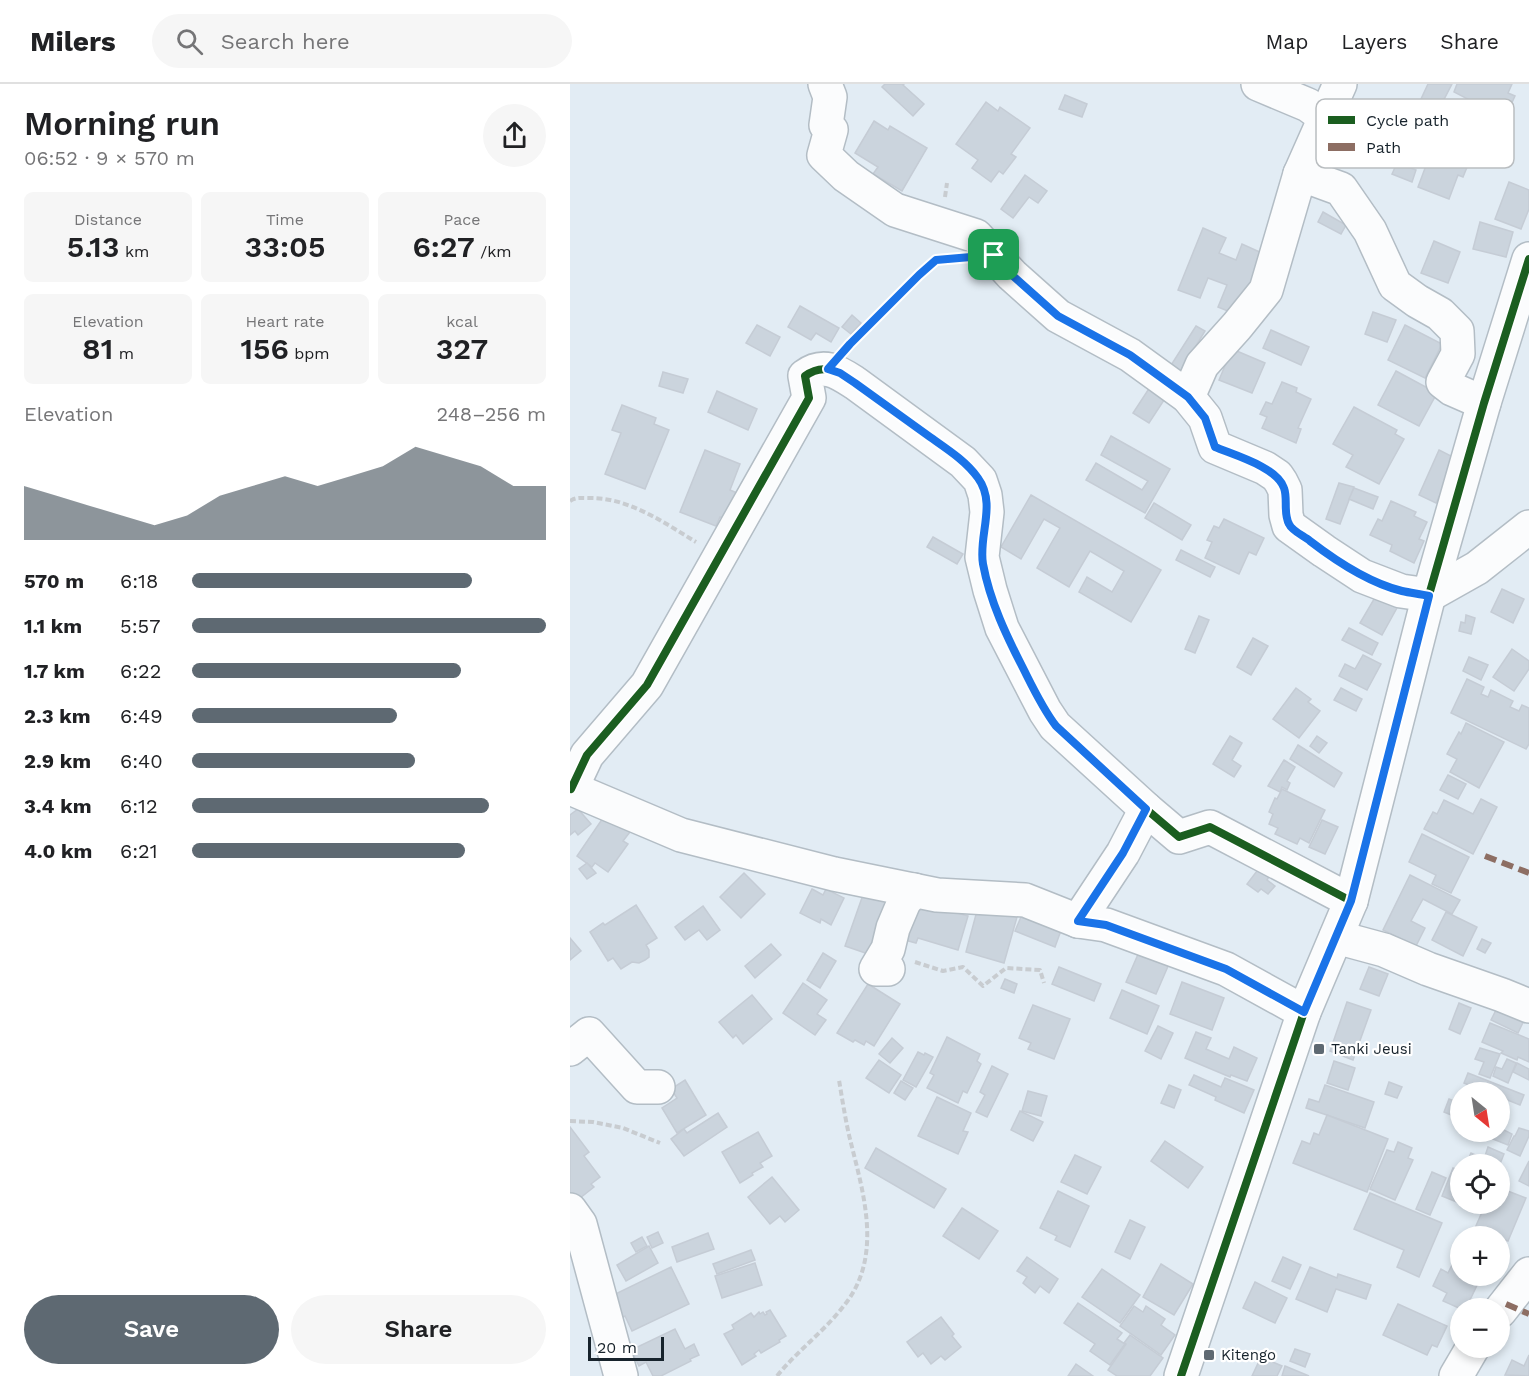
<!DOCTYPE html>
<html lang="en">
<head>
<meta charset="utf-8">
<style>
	:root { --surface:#fff; --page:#f6f6f6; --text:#202124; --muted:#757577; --line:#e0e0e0; --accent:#5e6972 }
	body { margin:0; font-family:"Work Sans",sans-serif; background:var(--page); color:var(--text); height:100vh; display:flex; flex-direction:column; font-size:22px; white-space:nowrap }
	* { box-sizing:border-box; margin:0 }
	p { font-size:20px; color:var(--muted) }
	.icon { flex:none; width:33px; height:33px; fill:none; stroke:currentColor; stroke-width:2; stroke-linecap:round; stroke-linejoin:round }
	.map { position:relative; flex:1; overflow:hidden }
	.side { display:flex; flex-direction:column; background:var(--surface); width:570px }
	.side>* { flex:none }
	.needle { width:39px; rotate:150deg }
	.controls { position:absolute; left:880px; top:998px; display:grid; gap:12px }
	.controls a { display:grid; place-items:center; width:60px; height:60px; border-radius:50%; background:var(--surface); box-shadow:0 3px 9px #0003; font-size:30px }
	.scale { position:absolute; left:18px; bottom:15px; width:76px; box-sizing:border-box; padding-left:6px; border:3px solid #17232c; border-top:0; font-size:16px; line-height:21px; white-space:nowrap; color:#17232c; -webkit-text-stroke:4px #fff; paint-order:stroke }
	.pin { position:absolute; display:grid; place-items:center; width:51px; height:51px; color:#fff; margin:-26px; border-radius:12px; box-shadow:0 3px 9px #0006 }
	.round { display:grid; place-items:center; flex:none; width:63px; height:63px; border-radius:32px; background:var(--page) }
	.headline { display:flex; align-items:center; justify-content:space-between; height:102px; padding:0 24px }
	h1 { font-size:33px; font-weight:600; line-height:45px }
	.metrics { display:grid; grid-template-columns:repeat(3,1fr); gap:9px; height:102px; padding:6px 24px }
	.metrics div { display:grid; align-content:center; border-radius:9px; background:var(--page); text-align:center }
	.metrics b { font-size:30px; font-weight:600 }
	.metrics small { font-size:16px; font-weight:400 }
	.metrics p { font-size:16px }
	.chart { height:168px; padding:12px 24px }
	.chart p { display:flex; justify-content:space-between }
	.chart svg { width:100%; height:108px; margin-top:6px; fill:var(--accent); opacity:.7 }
	.button { display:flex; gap:12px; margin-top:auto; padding:12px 24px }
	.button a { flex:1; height:69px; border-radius:36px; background:var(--accent); color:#fff; font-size:24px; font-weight:600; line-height:69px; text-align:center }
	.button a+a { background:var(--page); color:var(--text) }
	ul { padding:0 24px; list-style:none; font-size:20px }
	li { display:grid; grid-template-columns:96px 72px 1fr; align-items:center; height:45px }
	li i { height:15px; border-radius:8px; background:var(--accent) }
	header { display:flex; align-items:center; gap:36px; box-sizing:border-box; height:84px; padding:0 30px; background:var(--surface); border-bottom:2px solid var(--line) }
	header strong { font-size:28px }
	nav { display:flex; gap:33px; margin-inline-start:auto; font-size:21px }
	.search { width:420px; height:54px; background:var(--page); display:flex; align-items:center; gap:15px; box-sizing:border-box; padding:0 21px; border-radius:33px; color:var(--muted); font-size:22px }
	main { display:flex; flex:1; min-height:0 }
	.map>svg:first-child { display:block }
	.building { fill:#cbd4dd; stroke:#c5ccd5; stroke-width:1.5 }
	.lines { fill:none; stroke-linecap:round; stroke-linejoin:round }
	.minor-casing { stroke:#b3bdc5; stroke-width:36 }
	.path { stroke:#c8ccd0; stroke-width:4; stroke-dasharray:6 3; stroke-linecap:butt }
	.minor { stroke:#fbfcfd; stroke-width:33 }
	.quiet { stroke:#8d6e63; stroke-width:6; stroke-dasharray:12 6; stroke-linecap:butt }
	.cycleway-casing { stroke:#fff; stroke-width:11 }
	.cycleway { stroke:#1b5e20; stroke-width:8 }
	.route-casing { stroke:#fff; stroke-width:12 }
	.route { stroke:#1a73e8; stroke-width:8 }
	.poi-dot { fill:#5e6972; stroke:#fff; stroke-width:2 }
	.labels { text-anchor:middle; stroke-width:4.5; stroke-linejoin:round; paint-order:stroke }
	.poi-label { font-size:15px; fill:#17232c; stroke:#fff; text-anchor:start }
	.key { fill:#fff; stroke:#b9bdc0; stroke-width:1.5 }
	.key-label { font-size:16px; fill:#17232c }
</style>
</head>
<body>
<header>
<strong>Milers</strong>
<div class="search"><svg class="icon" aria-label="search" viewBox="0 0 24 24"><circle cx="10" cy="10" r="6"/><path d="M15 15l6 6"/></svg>Search here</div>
<nav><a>Map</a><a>Layers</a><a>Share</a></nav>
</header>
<main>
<section class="side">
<div class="headline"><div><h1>Morning run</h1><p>06:52 · 9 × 570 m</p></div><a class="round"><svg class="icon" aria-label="share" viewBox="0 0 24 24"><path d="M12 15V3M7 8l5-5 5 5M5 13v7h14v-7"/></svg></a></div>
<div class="metrics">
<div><p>Distance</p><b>5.13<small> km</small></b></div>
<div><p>Time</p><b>33:05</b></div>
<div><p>Pace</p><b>6:27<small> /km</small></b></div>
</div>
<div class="metrics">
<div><p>Elevation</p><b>81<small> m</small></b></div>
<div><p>Heart rate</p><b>156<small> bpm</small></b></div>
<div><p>kcal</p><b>327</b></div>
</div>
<div class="chart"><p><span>Elevation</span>248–256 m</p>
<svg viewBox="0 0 160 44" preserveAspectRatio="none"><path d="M0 44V22L10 26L20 30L30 34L40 38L50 34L60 26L70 22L80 18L90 22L100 18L110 14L120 6L130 10L140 14L150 22L160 22V44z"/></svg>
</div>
<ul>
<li><b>570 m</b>6:18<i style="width:79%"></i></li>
<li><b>1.1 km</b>5:57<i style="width:100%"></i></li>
<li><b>1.7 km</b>6:22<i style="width:76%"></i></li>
<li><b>2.3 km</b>6:49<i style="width:58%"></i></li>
<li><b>2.9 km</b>6:40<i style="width:63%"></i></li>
<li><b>3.4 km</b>6:12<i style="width:84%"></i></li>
<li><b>4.0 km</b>6:21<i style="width:77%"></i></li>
</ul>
<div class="button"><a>Save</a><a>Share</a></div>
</section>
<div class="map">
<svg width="959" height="1292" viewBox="0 0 959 1292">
	<rect width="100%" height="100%" fill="#e2ecf4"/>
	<g class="building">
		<polygon points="315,0 334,0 333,1 354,20 343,32 312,3"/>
		<polygon points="858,0 882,0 869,25 851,15"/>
		<polygon points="887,0 942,0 938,9 945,12 939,25 933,22 927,33 915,26 915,24 884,8"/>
		<polygon points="495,11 517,20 512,33 489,25"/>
		<polygon points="416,18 428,27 430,23 460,44 441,70 446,73 433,90 429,87 421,98 402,84 408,76 386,60"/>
		<polygon points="865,31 911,48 908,56 904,55 900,65 904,66 893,93 888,91 879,115 848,103 861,68 846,62 853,42 859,45"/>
		<polygon points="304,37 318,46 320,42 357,64 332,107 303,90 308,83 285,69"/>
		<polygon points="827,79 846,86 842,98 822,90"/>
		<polygon points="455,91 477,107 468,119 459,113 443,134 431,125"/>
		<polygon points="939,98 959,106 959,125 951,145 925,135"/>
		<polygon points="753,128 776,141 771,150 748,138"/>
		<polygon points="910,138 943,148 936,173 903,165"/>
		<polygon points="633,144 656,154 649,169 666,176 672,160 694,170 668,231 648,223 657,201 638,194 630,214 608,206"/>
		<polygon points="864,157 890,168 878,199 851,189"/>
		<polygon points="230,222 269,244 261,258 246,249 241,256 218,243"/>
		<polygon points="803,228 826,236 817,258 795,250"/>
		<polygon points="282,231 291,239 281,250 272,243"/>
		<polygon points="187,241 210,253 200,272 176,259"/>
		<polygon points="835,241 872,260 855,294 818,276"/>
		<polygon points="626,242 635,247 606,295 596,289"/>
		<polygon points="701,246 739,263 731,281 693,264"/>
		<polygon points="662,265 695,279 682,309 649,296"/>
		<polygon points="826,287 867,309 849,342 808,321"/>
		<polygon points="93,288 118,295 113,309 89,302"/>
		<polygon points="712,298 727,304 726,308 741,315 728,344 731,345 726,359 692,344 697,333 690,330 696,318 702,320"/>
		<polygon points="582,300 598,310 579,339 563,329"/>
		<polygon points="147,307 187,325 178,346 138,328"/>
		<polygon points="52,321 86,334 84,340 99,346 75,405 35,390 51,349 42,346"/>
		<polygon points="784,323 827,346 825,350 834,355 809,400 776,383 783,371 763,360"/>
		<polygon points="541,352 600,385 575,429 516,396 526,379 572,406 578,397 531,371"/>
		<polygon points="135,366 170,380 160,406 174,412 163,438 150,433 146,442 110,428"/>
		<polygon points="869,366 887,375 866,419 849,411"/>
		<polygon points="769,399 784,403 770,440 756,435"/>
		<polygon points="784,404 808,413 803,425 779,415"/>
		<polygon points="461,411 591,486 561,538 509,508 517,493 542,508 554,487 520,467 499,503 467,484 490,444 474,435 451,475 431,463"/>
		<polygon points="821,417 846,428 844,432 857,438 849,455 854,457 844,479 820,467 822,461 800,451 808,435 812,437"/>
		<polygon points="584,419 621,441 612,456 575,434"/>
		<polygon points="654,435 694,454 686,471 679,468 669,490 635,474 642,458 637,456 644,442 649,444"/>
		<polygon points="363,453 393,470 387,480 357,463"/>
		<polygon points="611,466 645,483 640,493 606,476"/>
		<polygon points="932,505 954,515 943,539 921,528"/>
		<polygon points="807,510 828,522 812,551 790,539"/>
		<polygon points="896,531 905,534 901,550 889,547 891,538 895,539"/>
		<polygon points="629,532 639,536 625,569 615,565"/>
		<polygon points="779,544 808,559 802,571 772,556"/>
		<polygon points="683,554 698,562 681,591 667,583"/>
		<polygon points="942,565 959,577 959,585 944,607 923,593"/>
		<polygon points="793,571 811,580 797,606 769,592 775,580 785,585"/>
		<polygon points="899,573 918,581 911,596 893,587"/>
		<polygon points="897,595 914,603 911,610 918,613 921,606 943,617 940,623 949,627 952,621 959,624 959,660 956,665 881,629"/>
		<polygon points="726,604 741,615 738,618 750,627 729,654 703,635"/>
		<polygon points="771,604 792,615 786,627 764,616"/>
		<polygon points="896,639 934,658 909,704 880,688 887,675 877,670 889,648 891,650"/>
		<polygon points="660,652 672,659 662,676 671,682 664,693 643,680"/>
		<polygon points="747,652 757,659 749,669 740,662"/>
		<polygon points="728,661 772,689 764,703 720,675"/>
		<polygon points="714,676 725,683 717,697 720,699 717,706 712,703 710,708 698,702"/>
		<polygon points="878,691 896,700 888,715 870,706"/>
		<polygon points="712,705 755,726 739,759 730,754 727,760 705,750 708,744 699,740 703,730 699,728 705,714 707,715"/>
		<polygon points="911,715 927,723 903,770 854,745 863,728 867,730 874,716 903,730"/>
		<polygon points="8,725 21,740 8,751 5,747 0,751 0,731"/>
		<polygon points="35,731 63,744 53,757 58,760 38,788 25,779 22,783 7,772"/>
		<polygon points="752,736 768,743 755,770 739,763"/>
		<polygon points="852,750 899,773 881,809 862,800 866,791 839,778"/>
		<polygon points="17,779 26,789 17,795 9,785"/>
		<polygon points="690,783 700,791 697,796 705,802 698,810 691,805 688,808 677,800"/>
		<polygon points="174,789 195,810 171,834 150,813"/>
		<polygon points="840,791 890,816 882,830 853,815 841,837 855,844 846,862 813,846"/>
		<polygon points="242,805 253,811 256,805 274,814 261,841 251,835 250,839 230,829"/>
		<polygon points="294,808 326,819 307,873 275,862"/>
		<polygon points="349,818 398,832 388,866 348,854 346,859 331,855"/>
		<polygon points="66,821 87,854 76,861 79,866 79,873 75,876 69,879 62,878 51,885 43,874 38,877 20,848 33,839 35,841"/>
		<polygon points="133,822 150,846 137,856 129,846 115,856 105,843"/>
		<polygon points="408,823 447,833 434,879 396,868"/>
		<polygon points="454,826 493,841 485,863 445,847"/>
		<polygon points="876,828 907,843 893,872 862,856"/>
		<polygon points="0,854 11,867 0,876"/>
		<polygon points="912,855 921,859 915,869 907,865"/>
		<polygon points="201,860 211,871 185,894 175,882"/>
		<polygon points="569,868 599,880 586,910 556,898"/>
		<polygon points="253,869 266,877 250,904 237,896"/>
		<polygon points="489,883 531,900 524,917 482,900"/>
		<polygon points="799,883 818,890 809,912 790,905"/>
		<polygon points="435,895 447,900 444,909 431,904"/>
		<polygon points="612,898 654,914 642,946 600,930"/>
		<polygon points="233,899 257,916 247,930 256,936 245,951 213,929"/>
		<polygon points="298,900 330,920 304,962 296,957 294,961 285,956 283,958 267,949"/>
		<polygon points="552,906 589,922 577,950 540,934"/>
		<polygon points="182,911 202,935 173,960 166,951 163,954 149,938"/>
		<polygon points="931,916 957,930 948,949 921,936"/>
		<polygon points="777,918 801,926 783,976 760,967"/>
		<polygon points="889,919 901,924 890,950 879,945"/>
		<polygon points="463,921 500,935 484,975 458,965 461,959 449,954"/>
		<polygon points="920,939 959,955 959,978 948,973 947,976 931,969 933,967 912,958"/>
		<polygon points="588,942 603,949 591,975 575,967"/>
		<polygon points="626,948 641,954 636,965 659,975 664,963 687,974 677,997 661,991 660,993 615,974"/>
		<polygon points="377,953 410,970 407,977 411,980 397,1009 393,1007 388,1019 357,1004 364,991 360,989"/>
		<polygon points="322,954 333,964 320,979 309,970"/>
		<polygon points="910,964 930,970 920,994 909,990 914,978 905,975"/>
		<polygon points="348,968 354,971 355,969 363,973 346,1003 333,996"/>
		<polygon points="937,975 946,979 938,999 923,992 926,983 932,985"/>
		<polygon points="309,976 331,991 319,1009 296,994"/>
		<polygon points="764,977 785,984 778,1006 757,999"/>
		<polygon points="947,979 959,985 959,996 943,988"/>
		<polygon points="422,982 438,990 417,1033 406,1028 415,1011 410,1008"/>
		<polygon points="898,989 954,1011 950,1021 930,1013 930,1008 916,1008 894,999"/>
		<polygon points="624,991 651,1003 655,994 684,1006 674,1029 645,1016 646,1013 619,1001"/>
		<polygon points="115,996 136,1031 107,1049 92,1024 107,1014 101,1005"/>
		<polygon points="331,997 343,1004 335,1016 324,1009"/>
		<polygon points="819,998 832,1003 827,1014 815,1010"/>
		<polygon points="599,1001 611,1006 604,1024 591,1019"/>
		<polygon points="755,1001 804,1018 795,1044 736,1024 739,1015 749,1018"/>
		<polygon points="458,1007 477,1012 471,1032 452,1027"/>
		<polygon points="367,1013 401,1029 393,1047 398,1048 388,1070 348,1052"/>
		<polygon points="879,1015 891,1020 891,1035 874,1028"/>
		<polygon points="450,1027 473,1038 463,1057 441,1046"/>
		<polygon points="148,1029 157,1043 114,1072 101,1055 114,1045 117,1049"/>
		<polygon points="757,1031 818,1055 797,1108 723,1079 732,1057 740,1060 744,1049 749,1051"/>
		<polygon points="0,1043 19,1068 14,1072 30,1093 21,1100 24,1103 5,1118 0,1112"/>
		<polygon points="930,1044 942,1050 938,1061 923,1055 926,1047 930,1047"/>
		<polygon points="949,1044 959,1047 959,1052 950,1072 937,1066 944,1052 945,1052"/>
		<polygon points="188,1048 202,1072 190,1079 193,1083 182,1089 183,1091 170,1099 152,1068"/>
		<polygon points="595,1057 633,1083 618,1104 581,1077"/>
		<polygon points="828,1058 842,1064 838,1074 843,1076 825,1116 800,1105 817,1066 824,1068"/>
		<polygon points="918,1063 934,1070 930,1080 896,1080 901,1069 914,1075"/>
		<polygon points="306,1064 376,1105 364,1124 295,1084"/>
		<polygon points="505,1071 531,1083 517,1110 491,1098"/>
		<polygon points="959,1077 959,1102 949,1097"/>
		<polygon points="883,1084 891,1087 891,1119 907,1119 904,1125 872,1112"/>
		<polygon points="862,1088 876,1094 860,1131 846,1125"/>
		<polygon points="202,1093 229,1126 215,1138 210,1132 200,1140 178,1113"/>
		<polygon points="930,1104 956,1114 938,1157 930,1154 930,1152 925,1152 905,1144 916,1119 930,1119"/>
		<polygon points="488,1107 519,1122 500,1163 485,1156 487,1152 470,1144"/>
		<polygon points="800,1109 872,1139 849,1193 827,1183 834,1166 784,1145"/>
		<polygon points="392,1124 428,1147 409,1175 373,1152"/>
		<polygon points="560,1136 575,1143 560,1175 545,1168"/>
		<polygon points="88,1148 93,1159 82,1164 77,1153"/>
		<polygon points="138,1149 144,1165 107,1178 102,1163"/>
		<polygon points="72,1153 77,1162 66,1168 61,1159"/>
		<polygon points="79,1162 88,1179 56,1197 47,1181"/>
		<polygon points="181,1166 185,1176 147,1190 143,1180"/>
		<polygon points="457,1173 488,1195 479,1209 470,1202 465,1209 453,1199 457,1193 447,1187"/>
		<polygon points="713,1173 731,1181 720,1205 702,1197"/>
		<polygon points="884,1177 891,1180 891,1191 912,1191 896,1224 891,1225 873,1217 877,1209 863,1202 871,1185 878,1189"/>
		<polygon points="185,1179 192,1201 152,1214 145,1192"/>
		<polygon points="591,1180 623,1200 604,1231 573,1213"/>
		<polygon points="101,1183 119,1220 62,1247 55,1232 46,1237 35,1215"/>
		<polygon points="740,1183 767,1194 768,1190 801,1201 796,1215 766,1205 757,1228 726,1215"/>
		<polygon points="532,1185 570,1211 550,1239 512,1213"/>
		<polygon points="685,1198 717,1214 705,1239 673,1224"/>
		<polygon points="508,1219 552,1249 547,1255 555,1260 540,1281 520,1267 525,1260 494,1239"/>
		<polygon points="828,1220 877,1242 867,1263 862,1261 857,1271 813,1251"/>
		<polygon points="564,1222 573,1228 576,1222 595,1235 591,1241 605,1251 591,1271 550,1242"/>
		<polygon points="200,1226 216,1252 209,1256 210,1258 191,1269 189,1266 184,1270 186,1272 172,1281 154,1250 164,1245 162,1241 181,1229 184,1233 189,1228 190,1230 193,1228 195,1231 197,1230 196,1228"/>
		<polygon points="371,1233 384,1250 382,1252 391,1263 375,1276 371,1272 361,1280 353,1269 348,1273 337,1258"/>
		<polygon points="105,1245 115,1265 124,1260 129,1271 120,1275 121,1277 91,1292 83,1292 76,1278 69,1282 61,1266"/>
		<polygon points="560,1251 593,1274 580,1292 547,1292 538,1286 556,1260 554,1259"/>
		<polygon points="725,1265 740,1270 735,1283 720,1277"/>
		<polygon points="959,1271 959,1292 935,1291 942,1276 954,1282"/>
		<polygon points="691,1273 712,1282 707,1292 682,1292"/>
		<polygon points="506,1280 523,1292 498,1292"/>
		<polygon points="715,1282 739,1292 712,1292"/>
	</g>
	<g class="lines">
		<defs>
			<g id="minor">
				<polyline points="255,0 260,13 256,41 261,46 254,71 276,92 325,126 406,152 442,191 488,232 560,271 618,313 635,334 645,363 695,384 707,392 711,398 715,406 716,431 719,442 754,467 792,492 831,507 859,511 907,484 959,443"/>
				<polyline points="688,0 738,21 756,34"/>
				<polyline points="730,90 771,105 800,147 825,201 847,217 870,230 887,247 888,270 873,298 882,305 914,319"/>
				<polyline points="618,313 632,281 667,242 696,206 730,90 770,0"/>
				<polyline points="0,704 111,751 264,790 367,811 455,816 508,837 536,841 656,885 734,928"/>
				<path d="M1 705 17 671 77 601 239 314 235 292C254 278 268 288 285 299L393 378 410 396 415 411 417 428 412 473 420 506 432 544 475 627 485 642 576 725 609 753 640 743 781 817"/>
				<polyline points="508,837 553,769 576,725"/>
				<polyline points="766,853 814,866 858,885 932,911 959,922"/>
				<polyline points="318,885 306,885 318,865 323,844 334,818 344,806"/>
				<polyline points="0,965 19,950 67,1003 88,1003"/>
				<polyline points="0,1126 10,1140 51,1292"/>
				<polyline points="930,1227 959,1190"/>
				<polyline points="611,1292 734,928 781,817 859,511 914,319 959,175"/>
				<polyline points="886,1292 903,1263"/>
			</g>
		</defs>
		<use href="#minor" class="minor-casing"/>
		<g class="path">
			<polyline points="375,113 377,99"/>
			<polyline points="278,262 349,191 366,176 377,175"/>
			<path d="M0 417C6 413 11 414 18 414 58 413 93 438 126 458"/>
			<polyline points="345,878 373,887 393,883 413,902 436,884 470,886 474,899"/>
			<polyline points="0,1037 23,1038 53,1044 90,1059"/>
			<path d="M207 1292C228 1266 256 1246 276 1219 314 1169 292 1105 279 1051 275 1033 272 1014 269 996"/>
		</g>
		<use href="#minor" class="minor"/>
		<g class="quiet">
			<polyline points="915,772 959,789"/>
			<polyline points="936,1220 959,1230"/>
		</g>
		<defs>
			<g id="cycleway">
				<path d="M1 705 17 671 77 601 239 314 235 292C254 278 268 288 285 299L393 378 410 396 415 411 417 428 412 473 420 506 432 544 475 627 485 642 576 725 609 753 640 743 781 817"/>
				<polyline points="611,1292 734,928 781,817 859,511 914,319 959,175"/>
			</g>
		</defs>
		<use href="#cycleway" class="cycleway-casing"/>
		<use href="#cycleway" class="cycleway"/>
	</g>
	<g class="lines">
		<defs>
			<path id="route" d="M424 171 442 191 488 232 560 271 618 313 635 334 645 363C664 371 707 383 714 404 718 415 713 429 719 440 722 447 734 452 740 457 766 477 799 499 832 507 841 509 850 510 859 512L781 817 734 928 656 885 536 841 508 837 553 769 576 725 486 642C473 625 464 606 454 586 437 553 420 518 413 480 408 452 427 420 408 394 396 377 377 365 360 353 335 335 310 317 285 299L270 289 258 285 280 260 349 191 366 176Z"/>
		</defs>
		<use href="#route" class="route-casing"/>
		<use href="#route" class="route"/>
	</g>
	<g class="poi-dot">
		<rect x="743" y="959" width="12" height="12" rx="3"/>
		<rect x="633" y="1265" width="12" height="12" rx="3"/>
	</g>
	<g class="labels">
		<g class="poi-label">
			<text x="761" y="970">Tanki Jeusi</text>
			<text x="651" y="1276">Kitengo</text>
		</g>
	</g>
	<rect x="746" y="15" width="198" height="69" rx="9" class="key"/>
	<rect x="758" y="32" width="27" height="8" fill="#1b5e20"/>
	<rect x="758" y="59" width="27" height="8" fill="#8d6e63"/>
	<g class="key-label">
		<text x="796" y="42">Cycle path</text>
		<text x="796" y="69">Path</text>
	</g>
</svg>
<div class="controls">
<a><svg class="needle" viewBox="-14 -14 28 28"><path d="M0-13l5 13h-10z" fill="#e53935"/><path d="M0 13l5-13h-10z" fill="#757577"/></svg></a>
<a><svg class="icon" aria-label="locate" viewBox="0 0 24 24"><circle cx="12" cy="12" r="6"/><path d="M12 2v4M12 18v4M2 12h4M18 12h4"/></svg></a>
<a>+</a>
<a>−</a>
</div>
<div class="scale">20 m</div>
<div class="pin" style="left:424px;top:171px;background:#1e9e55"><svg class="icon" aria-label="arrive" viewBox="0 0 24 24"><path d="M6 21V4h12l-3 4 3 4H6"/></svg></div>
</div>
</main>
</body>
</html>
